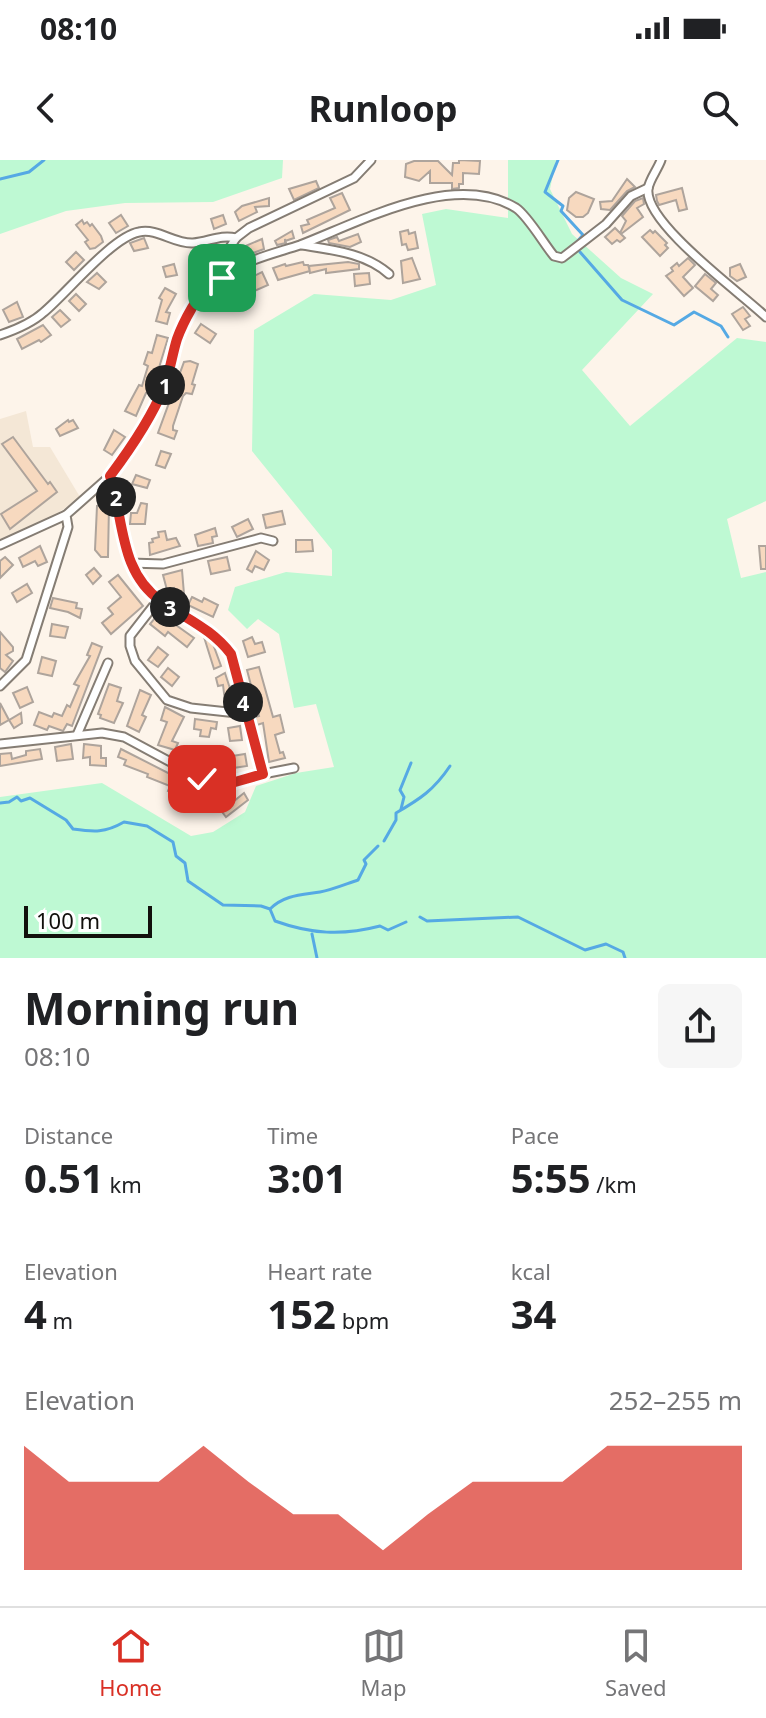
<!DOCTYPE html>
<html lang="en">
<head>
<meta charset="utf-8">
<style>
	:root { --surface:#fff; --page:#f6f6f6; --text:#202124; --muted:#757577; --line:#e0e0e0; --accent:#d93025 }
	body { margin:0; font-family:"Noto Sans",sans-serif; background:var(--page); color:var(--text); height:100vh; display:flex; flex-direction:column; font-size:30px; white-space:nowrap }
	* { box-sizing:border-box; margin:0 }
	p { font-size:26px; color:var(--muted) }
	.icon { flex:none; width:44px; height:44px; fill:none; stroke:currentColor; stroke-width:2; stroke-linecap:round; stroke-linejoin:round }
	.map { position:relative; height:798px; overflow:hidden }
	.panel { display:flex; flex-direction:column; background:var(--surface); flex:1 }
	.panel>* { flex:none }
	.scale { position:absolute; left:24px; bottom:20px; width:128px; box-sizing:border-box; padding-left:8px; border:4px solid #12100c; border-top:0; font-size:22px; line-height:28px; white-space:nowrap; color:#12100c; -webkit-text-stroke:6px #fff; paint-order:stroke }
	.pin { position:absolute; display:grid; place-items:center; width:68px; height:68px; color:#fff; margin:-34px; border-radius:16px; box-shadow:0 4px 12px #0006 }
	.km { position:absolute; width:40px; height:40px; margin:-20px; border-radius:50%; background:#222; color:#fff; font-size:22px; line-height:40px; text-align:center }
	.round { display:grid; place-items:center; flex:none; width:84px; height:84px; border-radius:12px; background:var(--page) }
	.headline { display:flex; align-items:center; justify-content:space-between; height:136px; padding:0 24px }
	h1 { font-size:44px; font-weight:700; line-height:60px }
	.metrics { display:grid; grid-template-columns:repeat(3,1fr); gap:12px; height:136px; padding:8px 24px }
	.metrics div { display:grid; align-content:center }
	.metrics b { font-size:40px; font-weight:700 }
	.metrics small { font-size:22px; font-weight:400 }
	.metrics p { font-size:22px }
	.chart { height:224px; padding:16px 24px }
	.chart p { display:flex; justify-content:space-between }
	.chart svg { width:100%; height:144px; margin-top:8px; fill:var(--accent); opacity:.7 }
	.status { display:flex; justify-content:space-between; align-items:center; height:56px; padding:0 40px; background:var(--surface); direction:ltr }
	.status svg { height:22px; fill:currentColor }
	header { display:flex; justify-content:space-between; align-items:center; height:104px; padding:0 24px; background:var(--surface); font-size:36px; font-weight:700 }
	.dock { display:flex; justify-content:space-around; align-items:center; height:112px; border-top:2px solid var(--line); background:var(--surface); font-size:22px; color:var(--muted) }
	.dock a { display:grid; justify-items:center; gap:4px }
	.dock .selected { color:var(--accent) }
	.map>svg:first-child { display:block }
	.built { fill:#f4e7d6 }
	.green { fill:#bef9d3 }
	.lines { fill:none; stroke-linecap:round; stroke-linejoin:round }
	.stream { stroke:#55a9e4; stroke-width:3 }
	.building { fill:#f7d9bf; stroke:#aea49c; stroke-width:2 }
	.street-casing { stroke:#857d74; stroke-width:11 }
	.street { stroke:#fff; stroke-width:7 }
	.route-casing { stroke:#fff; stroke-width:16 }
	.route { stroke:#d93025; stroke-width:10 }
</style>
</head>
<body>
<div class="status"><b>08:10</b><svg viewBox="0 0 49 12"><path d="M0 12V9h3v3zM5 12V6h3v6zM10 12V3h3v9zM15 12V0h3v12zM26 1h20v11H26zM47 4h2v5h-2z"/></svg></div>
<header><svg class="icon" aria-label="back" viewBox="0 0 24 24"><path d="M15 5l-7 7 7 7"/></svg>Runloop<svg class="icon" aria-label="search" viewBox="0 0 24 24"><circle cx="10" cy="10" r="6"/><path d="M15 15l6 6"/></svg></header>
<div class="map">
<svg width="766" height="798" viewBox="0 0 766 798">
	<rect width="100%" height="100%" fill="#fdf4ea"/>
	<polygon class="built" points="26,251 33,287 50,287 80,337 54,356 0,380 0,259"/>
	<g class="green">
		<polygon points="0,0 283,0 282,18 213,42 125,43 66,51 0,74"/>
		<polygon points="508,0 556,0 550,29 572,74 621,118 653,134 582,210 630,266 737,178 766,182 766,341 727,359 741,418 766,412 766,798 0,798 0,637 102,623 191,676 213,672 245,652 256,626 296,613 334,607 316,544 294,548 279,474 258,459 247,469 228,450 235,427 286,412 332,416 332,390 252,291 254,170 314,134 391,140 436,125 422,54 446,49 508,58"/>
	</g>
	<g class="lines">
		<g class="stream">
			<polyline points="558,0 545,32 563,46 561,51 583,75 574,85"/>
			<polyline points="0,19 29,12 44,0"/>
			<polyline points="580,92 622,140 674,165 694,152 721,166 728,177"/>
			<path d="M0 643 9 642 17 637 21 641 30 638 66 660 73 669C94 672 105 673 124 662L147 666 173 682 176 696 185 703 188 721 223 745 261 746 270 749 275 761C311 774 342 776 380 766L388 770 406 762"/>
			<polyline points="401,649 404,637 400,630 411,603"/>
			<path d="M384 681 396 660V653C420 639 434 630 450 606"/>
			<path d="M270 749C284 735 301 735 320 732 332 730 346 724 358 720L366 704 364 700 378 686"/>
			<polyline points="420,757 427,761 518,757 585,790 606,784 623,792 625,798"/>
			<polyline points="312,774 317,798"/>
		</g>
	</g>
	<g class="building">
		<polygon points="459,0 480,1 479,14 463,13 463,24 459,24 459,28 452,29 452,23 430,23 430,11 419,21 405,17 406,4 414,1 438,1 452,15 453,3 459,3"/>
		<polygon points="627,19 635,27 627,31 610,50 601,49 600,42 612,41"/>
		<polygon points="316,21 319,28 294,40 289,29"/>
		<polygon points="682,28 687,49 679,51 676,40 659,45 657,41 656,35"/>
		<polygon points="576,32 594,39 588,53 583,57 576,57 567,50 569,38"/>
		<polygon points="342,33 350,50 303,73 301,66 309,64 307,60 335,48 330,38"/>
		<polygon points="269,38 269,46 255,47 257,52 239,61 235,52 242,46"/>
		<polygon points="643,38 644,44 637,48 643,57 621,74 625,78 620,82 617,80 612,84 605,77 615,68 620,73 626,61 622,56 635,41"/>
		<polygon points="121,55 128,66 116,73 109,63"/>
		<polygon points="223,55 226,64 214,69 211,59"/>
		<polygon points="82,60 84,64 87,62 90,66 92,64 101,76 103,82 95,88 90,89 85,82 88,80 76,65"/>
		<polygon points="408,70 409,74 415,72 418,88 408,90 406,84 402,85 400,72"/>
		<polygon points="650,70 653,73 655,71 667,83 665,85 668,88 660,96 642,77"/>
		<polygon points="292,71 294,78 285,81 285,79 286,83 277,85 275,81"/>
		<polygon points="358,74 361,82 350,87 329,83 328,80 337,77 339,81"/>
		<polygon points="144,78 148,88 134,91 130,83"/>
		<polygon points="262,79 264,89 234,100 232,96 236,90"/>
		<polygon points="76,92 84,100 74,110 66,102"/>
		<polygon points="412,98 420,119 403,123 401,101"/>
		<polygon points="688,98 695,105 683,117 693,128 684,136 666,116 673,111 671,108 677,103 679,106"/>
		<polygon points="303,102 304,105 308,105 310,111 278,120 273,108 285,104 286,106"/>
		<polygon points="348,102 359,104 359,109 326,113 326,109 310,113 309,106"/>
		<polygon points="174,104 177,115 166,117 163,107"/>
		<polygon points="740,104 746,117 737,121 730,116 730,108"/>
		<polygon points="262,112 268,125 252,132 249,127 253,124 250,118"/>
		<polygon points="97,113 106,122 99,129 87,122"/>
		<polygon points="369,113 370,124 355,126 354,114"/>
		<polygon points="705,114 716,123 711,129 718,135 713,141 695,126"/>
		<polygon points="165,128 176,134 166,152 170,153 167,164 156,161 162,140 159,138"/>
		<polygon points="228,129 235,139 226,150 218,142"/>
		<polygon points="76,134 86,144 79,151 69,141"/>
		<polygon points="17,142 23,157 9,162 3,150"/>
		<polygon points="743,147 750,156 745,159 750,166 743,170 732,154"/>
		<polygon points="60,150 70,160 61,167 52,157"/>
		<polygon points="201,164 216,174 210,183 195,173"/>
		<polygon points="43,165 51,175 41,182 39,180 22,189 17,179"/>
		<polygon points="157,175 168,178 151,234 146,233 136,256 125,251 139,225 142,226 148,206 144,204 148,192 152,193"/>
		<polygon points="190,201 198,204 192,224 195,225 192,234 186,233 183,236 173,266 173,270 177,271 174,279 158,273 184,202"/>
		<polygon points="68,260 69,262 73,260 78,268 60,276 56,269"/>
		<polygon points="114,270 125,277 112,295 104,290"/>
		<polygon points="13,277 48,324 50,322 57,332 10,369 1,354 37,331 2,284"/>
		<polygon points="161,291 171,294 165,308 156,305"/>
		<polygon points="136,315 150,320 147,328 132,324"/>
		<polygon points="141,343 147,344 145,364 130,364 131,353 137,353"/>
		<polygon points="97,346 109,346 108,397 101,397 95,390"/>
		<polygon points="282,351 285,364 266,368 263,355"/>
		<polygon points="248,359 253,369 237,377 232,367"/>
		<polygon points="215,368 217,376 212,377 213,383 198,386 195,375"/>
		<polygon points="165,371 167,380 176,378 180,386 150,395 149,383 153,382 152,379 159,377 158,372"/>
		<polygon points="296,380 312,380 313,391 296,392"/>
		<polygon points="40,386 47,402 38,406 35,401 23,407 19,398"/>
		<polygon points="759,386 766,386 766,409 761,409"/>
		<polygon points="256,391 269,400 264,410 255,406 252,412 247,409"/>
		<polygon points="5,397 13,405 0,418 0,401"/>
		<polygon points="227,397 230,410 211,414 208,401"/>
		<polygon points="94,408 101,416 93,424 86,415"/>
		<polygon points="182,410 184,434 176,436 174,428 167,430 163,415"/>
		<polygon points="118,415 143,446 111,474 102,463 113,454 108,448 121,437 109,422"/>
		<polygon points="27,424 32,433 17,442 12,433"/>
		<polygon points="192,437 202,442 204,438 218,445 213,457 188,445"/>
		<polygon points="53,438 77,443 76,448 82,449 80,458 68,452 50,448"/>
		<polygon points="159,453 194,478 187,487 168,472 165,476 150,464"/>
		<polygon points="52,464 68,467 65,478 50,476"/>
		<polygon points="0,472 13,487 13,491 6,495 13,501 5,512 0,508"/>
		<polygon points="204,477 213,484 221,506 214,509"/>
		<polygon points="252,477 255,484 262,482 265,492 248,497 243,481"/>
		<polygon points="92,483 102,487 72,566 67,564 63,571 49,566 47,570 34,565 39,552 52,557 54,553 62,556 67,545 70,547 79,526 74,524 90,496 87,495"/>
		<polygon points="158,487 168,495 158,507 148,500"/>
		<polygon points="42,497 56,501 52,516 38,513"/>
		<polygon points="259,507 273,557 280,555 284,572 275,575 280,593 283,592 285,598 269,602 263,563 257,565 255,557 259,556 247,510"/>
		<polygon points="168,508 179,517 172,526 161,517"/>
		<polygon points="225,513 233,538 225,541 223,525 218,526 216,518"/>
		<polygon points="109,524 121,528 117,541 123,543 114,563 100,558 101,555 98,554"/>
		<polygon points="27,527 33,542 20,548 13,533"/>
		<polygon points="140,530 151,535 142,555 146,557 139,572 127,566"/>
		<polygon points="0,543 9,560 21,553 22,563 14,568 9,560 0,565"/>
		<polygon points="165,547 184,557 172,581 178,583 175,590 158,585 167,562 161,560"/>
		<polygon points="195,559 217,562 216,569 211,568 209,577 200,576 201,570 194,569"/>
		<polygon points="240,566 242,580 230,581 228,568"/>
		<polygon points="71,584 73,599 57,601 55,587"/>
		<polygon points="84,584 101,586 101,598 106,598 106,606 90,605 90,597 83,598"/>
		<polygon points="40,589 42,599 0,606 0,594 11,593 12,599 26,595 26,591"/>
		<polygon points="121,589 180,619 178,626 202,631 199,644 182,640 182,637 168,631 170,626 147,617 148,614 124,605 126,600 118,597"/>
		<polygon points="199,589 211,590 210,608 197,606"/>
		<polygon points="245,594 247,606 233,608 232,596"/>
		<polygon points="226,631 234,641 244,633 248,640 226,657 220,649 223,647 217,639"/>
	</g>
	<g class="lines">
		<defs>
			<g id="street">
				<path d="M661 0C658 9 649 20 648 29 644 63 741 133 766 157"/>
				<path d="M302 85C333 90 365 93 389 114"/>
				<path d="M210 120C227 118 238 107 254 100 269 94 285 90 300 85 360 62 454 10 516 48 528 56 544 84 554 96L562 98 606 64 631 36 648 28"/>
				<path d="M0 175C15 170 32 163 44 152 67 133 112 77 139 72 158 68 174 84 193 83 208 82 221 74 236 78"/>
				<path d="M110 316C124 359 119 412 161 441 186 459 211 468 231 494L263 614 294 608"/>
				<polyline points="0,385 66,355"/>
				<polyline points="130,403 163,404 261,378 273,381"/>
				<polyline points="158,440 130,476 130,486 135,501 167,540 191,548 246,554"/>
				<polyline points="0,526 26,500 68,367 66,355 110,316 129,291 165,223 177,180 189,151 236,78 249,68 354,18 371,0"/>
				<polyline points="77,575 108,503"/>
				<polyline points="0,584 102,573 124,577 202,619 235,622 263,614"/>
			</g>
		</defs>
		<use href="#street" class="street-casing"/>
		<use href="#street" class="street"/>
	</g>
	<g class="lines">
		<defs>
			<path id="route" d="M202 619 235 622 263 614 231 494C211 468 186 459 161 441 119 412 124 359 110 316 131 288 151 259 164 227 170 212 172 195 177 179 185 157 197 139 210 120L222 118"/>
		</defs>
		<use href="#route" class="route-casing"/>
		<use href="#route" class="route"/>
	</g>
</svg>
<div class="scale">100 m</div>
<div class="pin" style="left:222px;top:118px;background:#1e9e55"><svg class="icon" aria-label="arrive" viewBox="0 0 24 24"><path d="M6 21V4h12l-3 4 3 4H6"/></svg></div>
<div class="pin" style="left:202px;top:619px;background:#d93025"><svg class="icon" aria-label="check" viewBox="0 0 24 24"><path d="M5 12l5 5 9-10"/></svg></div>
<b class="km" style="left:165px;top:225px">1</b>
<b class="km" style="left:116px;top:337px">2</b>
<b class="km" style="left:170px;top:447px">3</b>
<b class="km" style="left:243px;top:542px">4</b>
</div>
<section class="panel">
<div class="headline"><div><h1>Morning run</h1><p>08:10</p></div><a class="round"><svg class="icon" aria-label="share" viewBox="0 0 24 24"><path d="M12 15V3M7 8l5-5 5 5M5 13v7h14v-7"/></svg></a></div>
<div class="metrics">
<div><p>Distance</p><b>0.51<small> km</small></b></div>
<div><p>Time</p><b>3:01</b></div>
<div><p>Pace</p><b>5:55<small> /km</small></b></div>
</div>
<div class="metrics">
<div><p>Elevation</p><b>4<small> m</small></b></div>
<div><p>Heart rate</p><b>152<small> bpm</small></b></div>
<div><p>kcal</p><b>34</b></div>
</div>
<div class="chart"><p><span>Elevation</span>252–255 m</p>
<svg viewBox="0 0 160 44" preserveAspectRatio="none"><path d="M0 44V6L10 17L20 17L30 17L40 6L50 17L60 27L70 27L80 38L90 27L100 17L110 17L120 17L130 6L140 6L150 6L160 6V44z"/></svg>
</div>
</section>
<nav class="dock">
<a class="selected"><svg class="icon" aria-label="home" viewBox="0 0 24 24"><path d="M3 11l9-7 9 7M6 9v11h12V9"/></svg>Home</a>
<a><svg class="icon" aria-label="map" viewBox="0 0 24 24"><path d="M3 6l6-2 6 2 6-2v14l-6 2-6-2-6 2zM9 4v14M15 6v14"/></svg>Map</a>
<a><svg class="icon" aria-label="saved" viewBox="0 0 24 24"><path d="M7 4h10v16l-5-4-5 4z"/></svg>Saved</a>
</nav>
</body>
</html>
